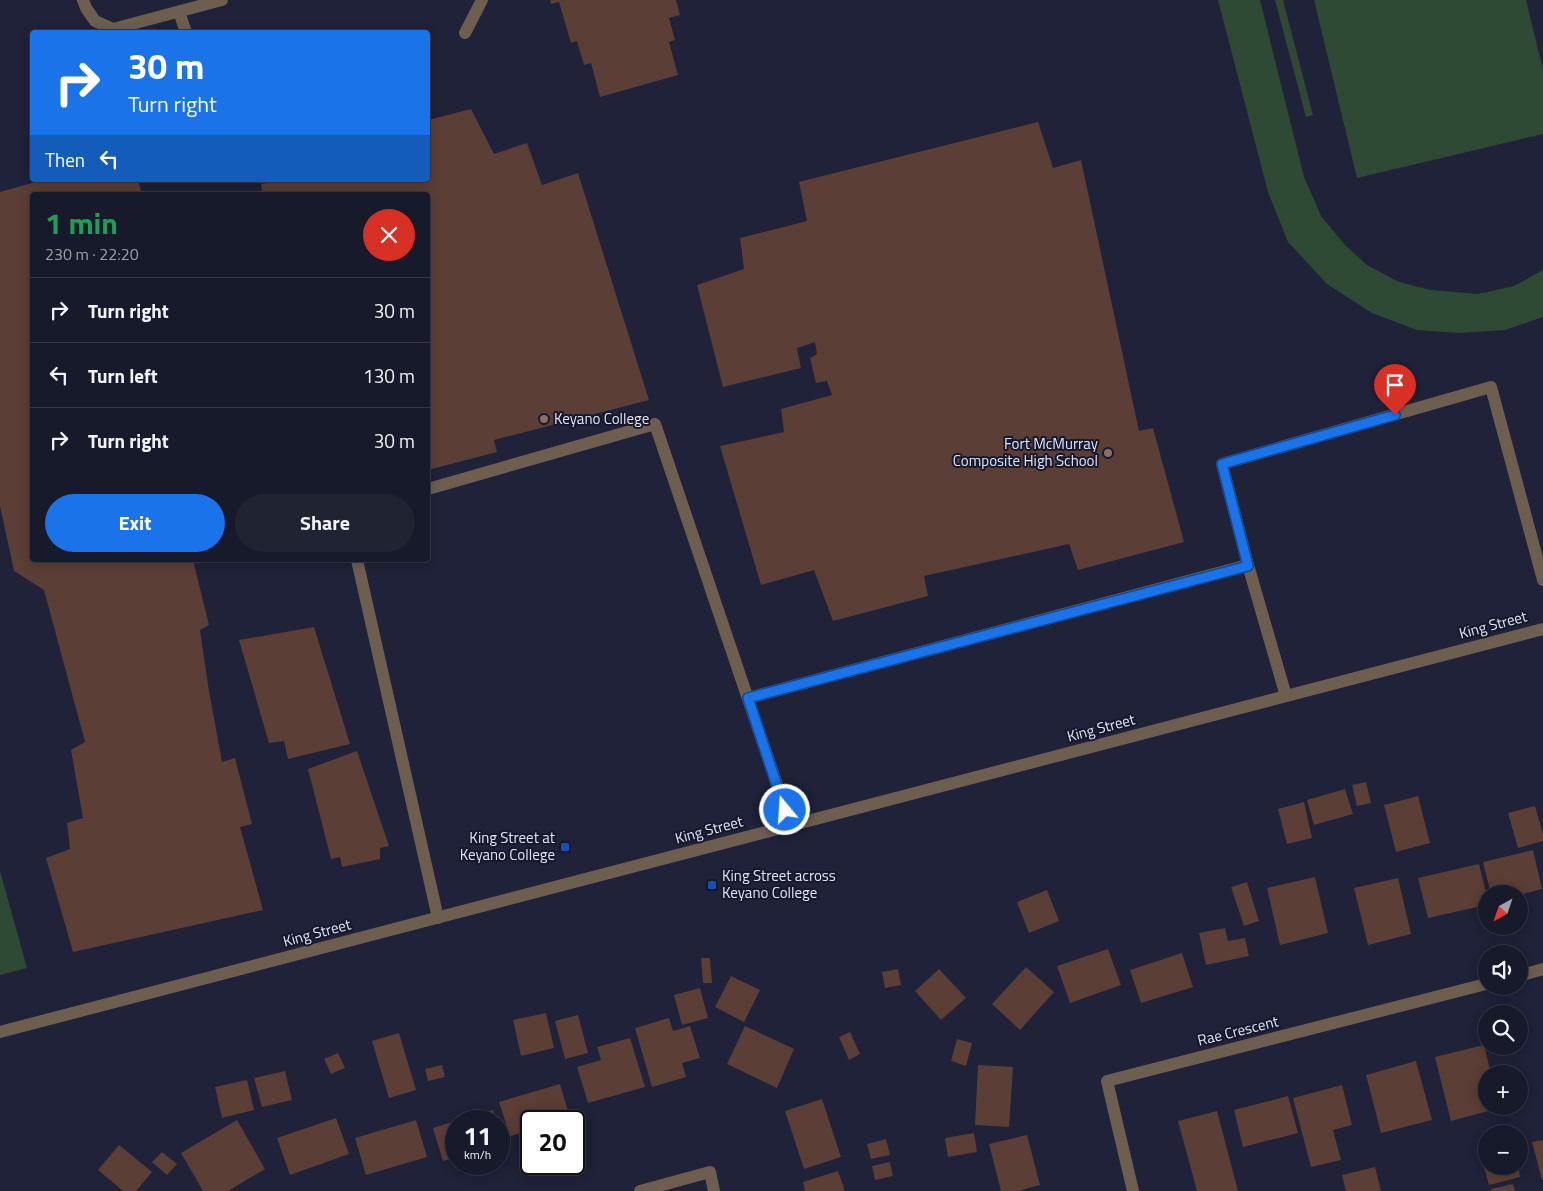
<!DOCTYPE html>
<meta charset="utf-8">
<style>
body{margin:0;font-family:"Titillium Web",sans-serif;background:#202332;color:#f1f3f6;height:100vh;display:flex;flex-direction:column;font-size:19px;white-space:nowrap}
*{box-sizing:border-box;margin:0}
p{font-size:16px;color:#9ea1a8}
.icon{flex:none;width:28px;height:28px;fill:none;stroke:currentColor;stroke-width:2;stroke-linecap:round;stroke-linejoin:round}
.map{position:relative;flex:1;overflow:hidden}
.details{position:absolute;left:30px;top:192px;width:400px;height:370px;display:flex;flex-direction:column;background:#171a2a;border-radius:5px;box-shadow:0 2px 12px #0003,0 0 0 1px #363847}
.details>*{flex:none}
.top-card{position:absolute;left:30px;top:30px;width:400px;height:152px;border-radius:5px;box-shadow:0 2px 12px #0003,0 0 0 1px #363847;background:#1a73e8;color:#fff;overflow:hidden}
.needle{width:32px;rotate:220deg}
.fabs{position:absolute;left:1478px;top:885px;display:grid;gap:10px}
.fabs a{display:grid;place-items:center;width:50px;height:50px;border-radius:50%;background:#171a2a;box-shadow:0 2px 12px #0003,0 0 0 1px #363847;font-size:25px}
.speed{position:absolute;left:445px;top:1110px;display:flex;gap:10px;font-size:25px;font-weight:700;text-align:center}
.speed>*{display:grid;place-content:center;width:65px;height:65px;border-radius:50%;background:#171a2a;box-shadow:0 2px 12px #0003,0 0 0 1px #363847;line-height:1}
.speed small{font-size:12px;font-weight:400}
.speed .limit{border:2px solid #111;border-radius:8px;background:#fff;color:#111}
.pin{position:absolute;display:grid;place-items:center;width:42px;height:42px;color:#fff;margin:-51px -21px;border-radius:50% 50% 50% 0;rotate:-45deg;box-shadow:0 0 5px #0007}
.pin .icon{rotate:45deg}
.me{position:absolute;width:55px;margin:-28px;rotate:342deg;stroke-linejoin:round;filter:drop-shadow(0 0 4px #0008)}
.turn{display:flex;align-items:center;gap:18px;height:105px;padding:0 15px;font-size:22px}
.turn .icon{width:65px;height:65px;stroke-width:2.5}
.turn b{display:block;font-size:35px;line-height:42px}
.then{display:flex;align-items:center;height:48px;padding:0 15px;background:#0003;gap:10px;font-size:19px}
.round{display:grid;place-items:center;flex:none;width:52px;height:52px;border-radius:26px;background:#202332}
.overview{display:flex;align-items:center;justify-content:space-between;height:85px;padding:0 15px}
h1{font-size:30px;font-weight:700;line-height:38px;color:#1e9e55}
.button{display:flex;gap:10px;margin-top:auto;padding:10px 15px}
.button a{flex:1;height:58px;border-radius:30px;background:#1a73e8;color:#fff;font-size:20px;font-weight:700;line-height:58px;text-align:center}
.button a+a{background:#202332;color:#f1f3f6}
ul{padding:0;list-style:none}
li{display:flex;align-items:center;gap:15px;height:65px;padding:0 15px;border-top:1px solid #363847}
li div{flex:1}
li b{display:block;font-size:19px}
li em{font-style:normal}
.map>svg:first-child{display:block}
.green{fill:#2e4a34}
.building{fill:#5b3e35}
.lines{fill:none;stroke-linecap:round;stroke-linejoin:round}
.minor{stroke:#6d5e50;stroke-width:12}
.route-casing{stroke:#114b97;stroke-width:12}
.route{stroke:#1a73e8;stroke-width:9}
.education-dot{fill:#8d6e63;stroke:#16182e;stroke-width:2}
.transit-dot{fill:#1a4fb4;stroke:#16182e;stroke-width:2}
.labels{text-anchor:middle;stroke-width:4;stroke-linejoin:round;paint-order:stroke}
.poi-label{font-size:15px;fill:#e2e4f4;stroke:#16182e;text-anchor:start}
.street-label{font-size:15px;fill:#e2e4f4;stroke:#16182e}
</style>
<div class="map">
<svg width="1543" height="1191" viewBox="0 0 1543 1191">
<rect width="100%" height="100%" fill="#1f2238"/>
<g class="green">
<polygon points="1218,0 1260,0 1304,177 1321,216 1345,245 1367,265 1399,282 1431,290 1478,294 1514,286 1543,270 1543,317 1505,330 1459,333 1417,330 1372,313 1327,284 1288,242 1268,192"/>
<polygon points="1275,0 1283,0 1313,115 1306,117"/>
<polygon points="1314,0 1526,0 1543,70 1543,134 1357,178"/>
<polygon points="0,871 27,968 0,975"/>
</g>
<g class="building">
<polygon points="550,0 676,0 680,15 669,18 675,40 669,42 678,75 600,97 591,63 584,65 577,41 571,43 559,2 551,4"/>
<polygon points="471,109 494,154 527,143 542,185 578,173 649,400 494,440 497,452 428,470 428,195 263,195 261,184 288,180 428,180 428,120"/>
<polygon points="1038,122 1053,168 1081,160 1139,431 1153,428 1184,542 1078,570 1069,544 924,576 928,596 833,621 814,570 761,585 720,446 784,432 781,409 832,395 827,381 816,383 810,358 817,354 815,342 797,348 801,368 723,387 697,285 744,269 740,238 807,221 799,182"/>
<polygon points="43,180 138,180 142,195 32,195 32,560 193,560 209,625 200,630 208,685 222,762 235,758 252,824 240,827 263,910 73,952 46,858 70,849 67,823 83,818 71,750 85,742 44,590 14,571 0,506 0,192"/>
<polygon points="314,627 350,744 288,759 284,741 269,743 239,640"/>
<polygon points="357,751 389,846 380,848 380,859 342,867 340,857 331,859 308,769"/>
<polygon points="1366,782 1371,803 1357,806 1352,785"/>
<polygon points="1345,789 1353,814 1314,825 1307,800"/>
<polygon points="1418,796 1430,843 1396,852 1384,805"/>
<polygon points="1304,802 1312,838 1287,844 1278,809"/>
<polygon points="1535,806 1543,834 1543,841 1518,848 1508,813"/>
<polygon points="1533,850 1542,889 1519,895 1491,894 1483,862"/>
<polygon points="1479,864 1486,893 1486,905 1428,918 1418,878"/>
<polygon points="1315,877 1328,933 1280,945 1267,888"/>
<polygon points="1398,878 1411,934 1368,945 1354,888"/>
<polygon points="1247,882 1259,921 1244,926 1231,887"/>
<polygon points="1047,890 1059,921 1029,933 1017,902"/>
<polygon points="1225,928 1228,941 1245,938 1249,956 1206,965 1199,933"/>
<polygon points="1108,949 1121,985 1070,1003 1057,966"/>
<polygon points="1182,953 1193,987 1141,1003 1130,970"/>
<polygon points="701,958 710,958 712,983 703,983"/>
<polygon points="1026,967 1054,992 1020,1030 992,1004"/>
<polygon points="898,969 901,985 885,988 882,972"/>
<polygon points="939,969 966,998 941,1020 915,991"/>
<polygon points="731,976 760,990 744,1022 715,1007"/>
<polygon points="700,988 708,1018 682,1025 674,995"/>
<polygon points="546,1013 554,1048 521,1056 513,1020"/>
<polygon points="578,1015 588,1053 565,1059 555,1021"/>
<polygon points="669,1018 673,1031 690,1026 700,1058 682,1063 686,1077 652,1087 635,1028"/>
<polygon points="745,1026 794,1049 777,1088 727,1064"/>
<polygon points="850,1032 860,1054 849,1060 839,1037"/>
<polygon points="399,1033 416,1090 389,1098 372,1041"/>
<polygon points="630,1038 645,1087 588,1103 577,1067 601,1060 597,1047"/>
<polygon points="957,1039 972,1043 966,1066 951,1061"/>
<polygon points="1484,1045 1491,1074 1486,1074 1486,1106 1500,1106 1500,1108 1451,1121 1435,1057"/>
<polygon points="338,1053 345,1068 331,1074 324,1059"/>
<polygon points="1416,1061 1432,1120 1381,1133 1366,1075"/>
<polygon points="442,1065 445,1077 428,1081 425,1069"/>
<polygon points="978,1065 1013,1067 1009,1127 975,1125"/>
<polygon points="285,1071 292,1100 262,1107 254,1078"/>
<polygon points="247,1080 254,1110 222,1118 215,1087"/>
<polygon points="560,1084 570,1118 561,1121 531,1121 531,1130 510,1136 499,1102"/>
<polygon points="1342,1085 1352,1125 1333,1130 1341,1160 1311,1167 1293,1098"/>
<polygon points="1288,1096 1298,1133 1243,1147 1234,1110"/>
<polygon points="822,1099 841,1157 804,1169 785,1111"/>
<polygon points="493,1110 496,1121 457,1121"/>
<polygon points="1217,1111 1238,1191 1197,1191 1178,1121"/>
<polygon points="336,1118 349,1154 290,1175 277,1138"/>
<polygon points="237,1120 265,1169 228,1191 203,1191 181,1153"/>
<polygon points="416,1120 427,1157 366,1175 355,1138"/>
<polygon points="456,1121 456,1157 443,1161 433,1128"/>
<polygon points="974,1133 977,1152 948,1157 945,1138"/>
<polygon points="1027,1135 1040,1185 1018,1191 1001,1191 989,1144"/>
<polygon points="886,1139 890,1155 871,1159 867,1144"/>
<polygon points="1543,1140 1543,1180 1542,1180 1532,1142"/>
<polygon points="1486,1144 1486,1166 1518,1166 1520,1177 1489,1185 1478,1146"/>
<polygon points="119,1145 152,1172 136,1191 123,1191 98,1170"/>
<polygon points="162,1152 177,1164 167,1175 152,1162"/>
<polygon points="890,1162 893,1176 875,1180 872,1166"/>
<polygon points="1375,1167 1381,1191 1346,1191 1342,1175"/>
<polygon points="838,1171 845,1191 805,1191 803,1182"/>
<polygon points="1513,1184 1515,1191 1491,1191 1491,1189"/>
</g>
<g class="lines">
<g class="minor">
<polyline points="83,0 86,8 95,21 113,29 222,0"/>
<polyline points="179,12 186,32"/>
<polyline points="465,33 482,0"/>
<polyline points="428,489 655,424 791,826"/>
<polyline points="357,560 438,918"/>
<polyline points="1248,565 1222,464 1491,387 1543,580"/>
<polyline points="748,698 1248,565 1286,696"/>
<polyline points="1519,976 1543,969"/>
<polyline points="0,1032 1543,629"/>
<polyline points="640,1191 710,1172 714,1191"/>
<polyline points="1133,1191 1107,1081 1486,984"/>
</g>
</g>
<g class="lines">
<defs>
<polyline id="route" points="785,810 748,698 1248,566 1222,464 1395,415"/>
</defs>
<use href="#route" class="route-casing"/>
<use href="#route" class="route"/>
</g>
<g class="education-dot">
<circle cx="544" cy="419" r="5"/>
<circle cx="1108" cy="453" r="5"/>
</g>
<g class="transit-dot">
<rect x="560" y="842" width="10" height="10" rx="2.5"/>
<rect x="707" y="880" width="10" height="10" rx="2.5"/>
</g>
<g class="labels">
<g class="poi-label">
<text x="554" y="424">Keyano College</text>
<text x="1098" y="449" text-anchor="end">Fort McMurray<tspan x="1098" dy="17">Composite High School</tspan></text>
<text x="555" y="843" text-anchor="end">King Street at<tspan x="555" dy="17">Keyano College</tspan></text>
<text x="722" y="881">King Street across<tspan x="722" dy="17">Keyano College</tspan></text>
</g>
<g class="street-label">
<text transform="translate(1493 625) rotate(-15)" y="5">King Street</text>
<text transform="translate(1101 728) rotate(-15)" y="5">King Street</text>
<text transform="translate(709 830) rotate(-15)" y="5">King Street</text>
<text transform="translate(317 933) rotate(-15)" y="5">King Street</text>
<text transform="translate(1238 1031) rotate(-14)" y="5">Rae Crescent</text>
</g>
</g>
</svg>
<div class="fabs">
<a><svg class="needle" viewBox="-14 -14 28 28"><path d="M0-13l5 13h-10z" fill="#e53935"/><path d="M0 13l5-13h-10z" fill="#9ea1a8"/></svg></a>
<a><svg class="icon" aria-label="sound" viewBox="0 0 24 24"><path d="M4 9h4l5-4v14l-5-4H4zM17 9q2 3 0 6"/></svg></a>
<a><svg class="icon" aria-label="search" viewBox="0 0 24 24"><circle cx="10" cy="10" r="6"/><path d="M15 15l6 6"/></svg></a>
<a>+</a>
<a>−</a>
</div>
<div class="speed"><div>11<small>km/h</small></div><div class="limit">20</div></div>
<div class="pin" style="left:1395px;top:415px;background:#d93025"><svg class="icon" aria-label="arrive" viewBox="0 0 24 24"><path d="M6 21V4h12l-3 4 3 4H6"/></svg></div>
<svg class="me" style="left:785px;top:810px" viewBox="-20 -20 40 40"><circle r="17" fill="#1a73e8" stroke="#fff" stroke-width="3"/><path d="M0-11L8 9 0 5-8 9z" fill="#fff"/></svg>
<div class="top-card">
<div class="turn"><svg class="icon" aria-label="right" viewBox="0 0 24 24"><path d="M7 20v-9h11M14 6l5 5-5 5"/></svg><div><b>30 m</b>Turn right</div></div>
<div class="then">Then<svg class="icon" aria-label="left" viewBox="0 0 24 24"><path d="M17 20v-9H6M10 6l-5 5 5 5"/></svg></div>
</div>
<section class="details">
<div class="overview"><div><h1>1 min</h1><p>230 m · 22:20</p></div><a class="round" style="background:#d93025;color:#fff"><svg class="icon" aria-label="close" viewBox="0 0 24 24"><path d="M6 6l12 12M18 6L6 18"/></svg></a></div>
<ul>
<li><svg class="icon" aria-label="right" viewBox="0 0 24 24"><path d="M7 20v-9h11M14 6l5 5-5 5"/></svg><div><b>Turn right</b></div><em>30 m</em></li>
<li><svg class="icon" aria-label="left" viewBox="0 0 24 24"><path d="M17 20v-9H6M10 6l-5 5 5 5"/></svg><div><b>Turn left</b></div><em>130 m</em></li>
<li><svg class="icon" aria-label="right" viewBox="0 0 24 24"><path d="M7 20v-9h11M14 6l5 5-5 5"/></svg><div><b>Turn right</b></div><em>30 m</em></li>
</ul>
<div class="button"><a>Exit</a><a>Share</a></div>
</section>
</div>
